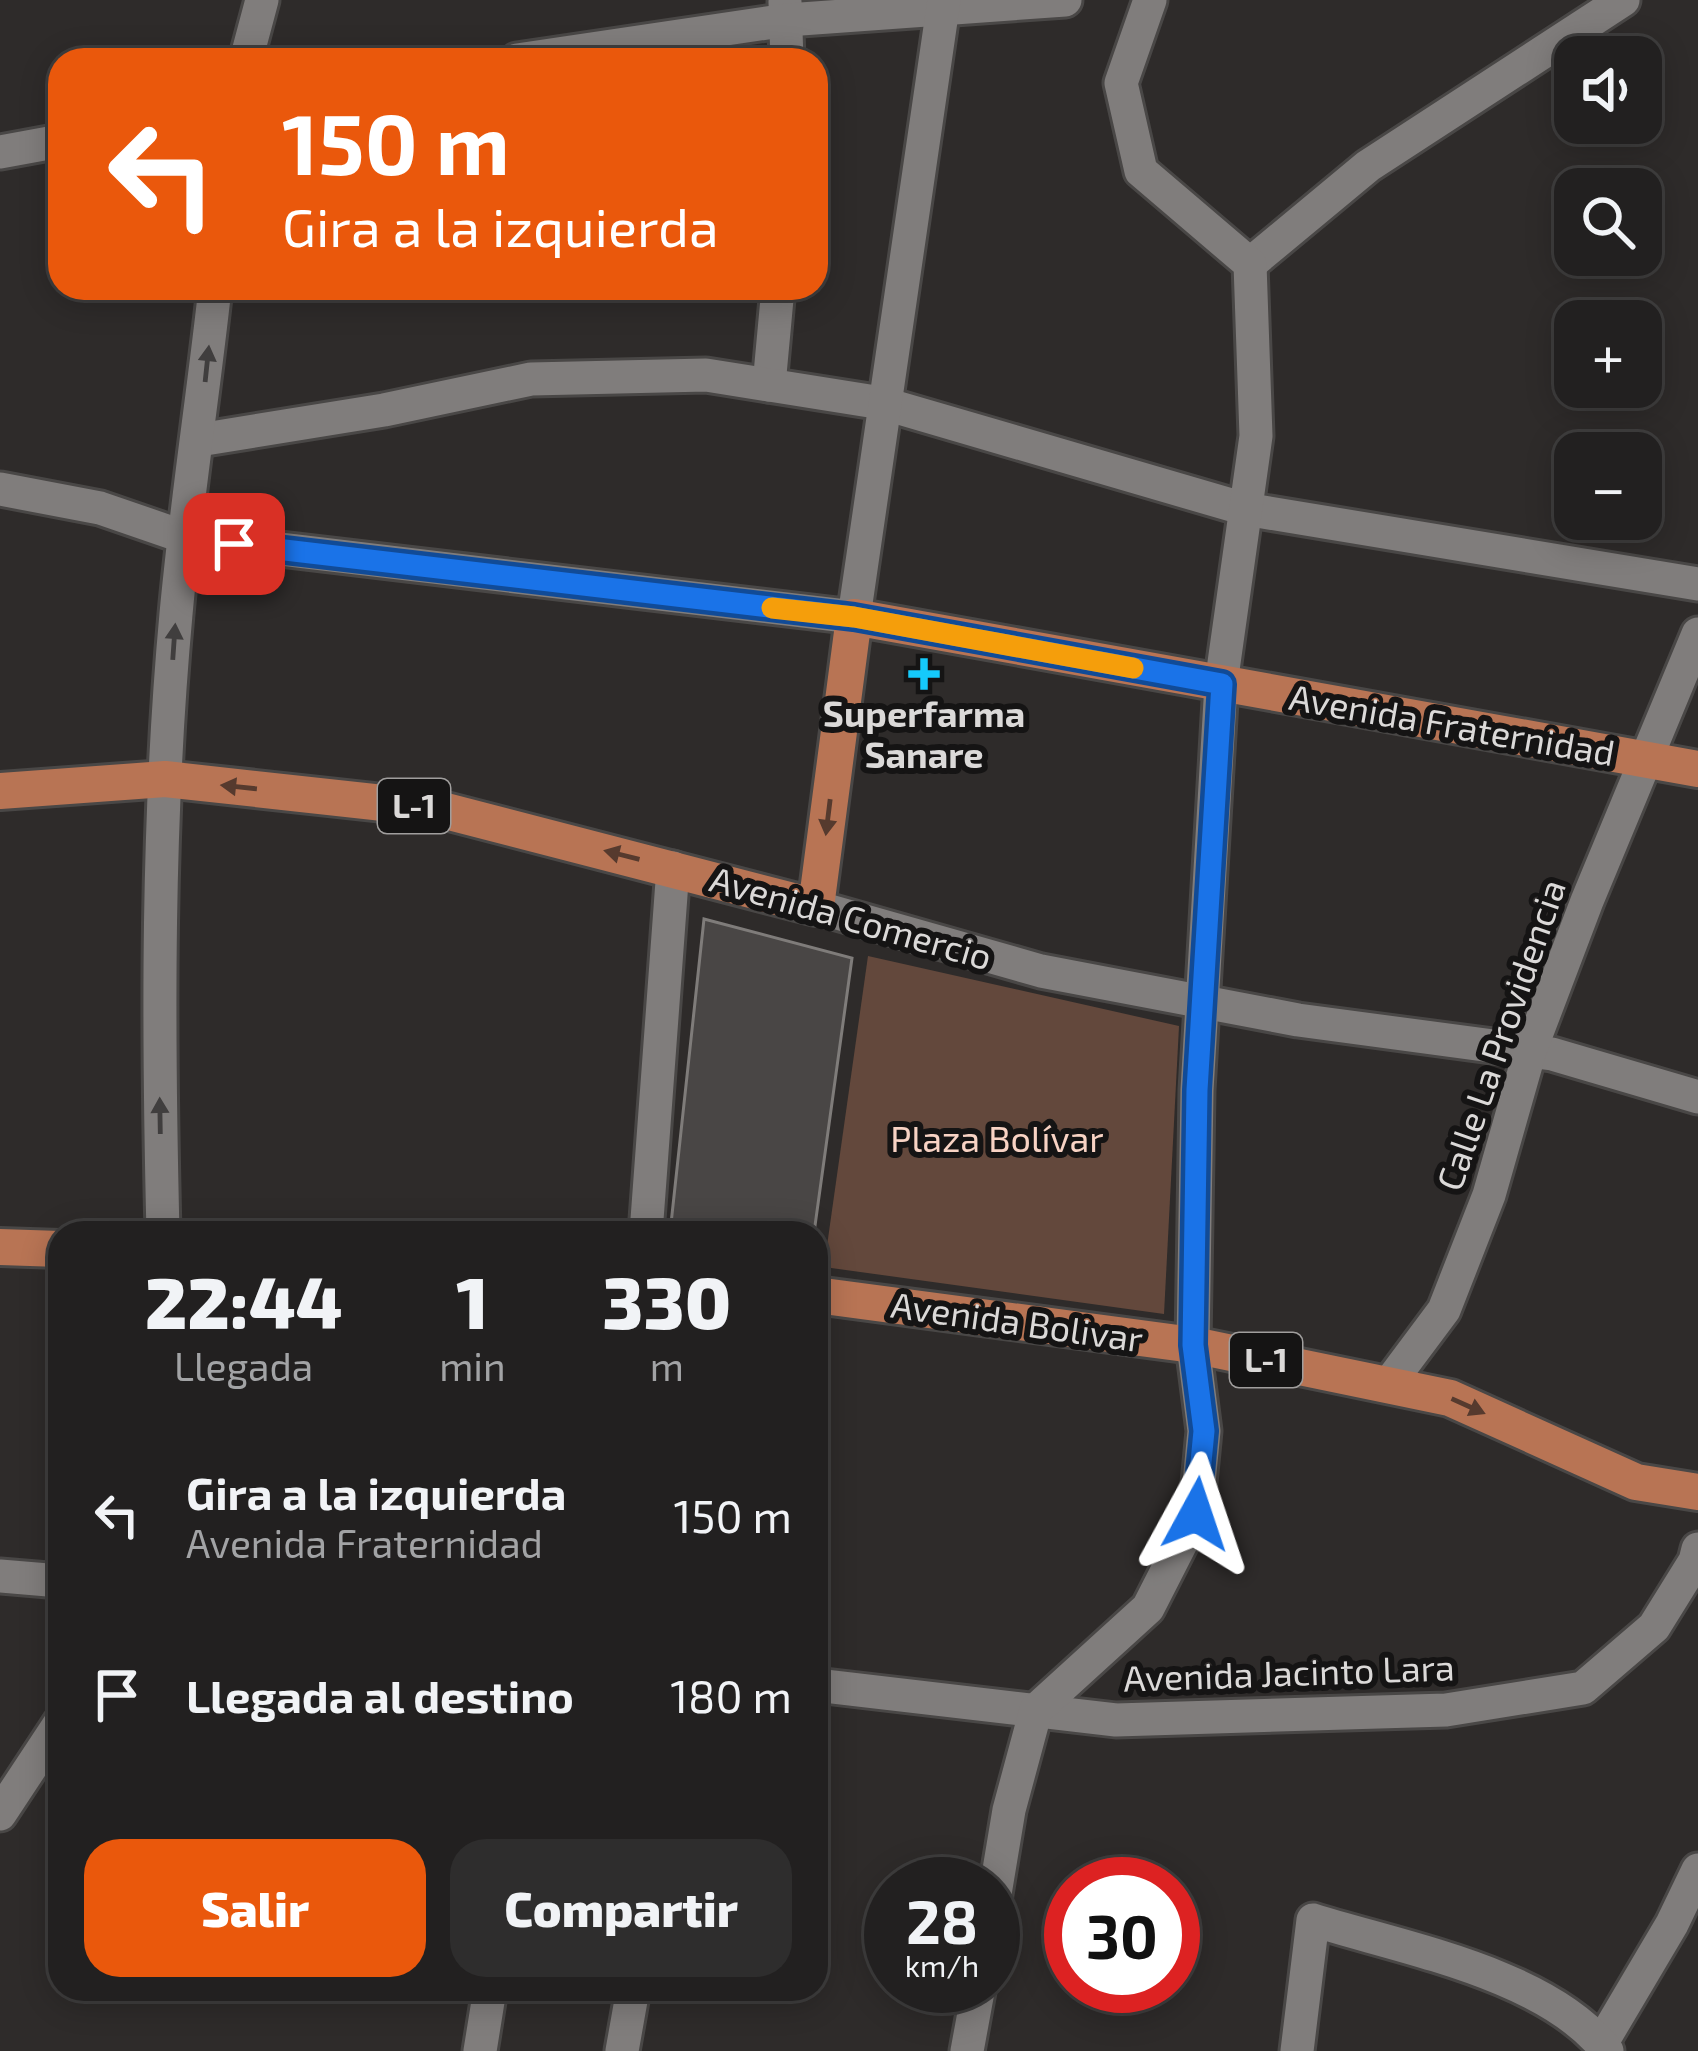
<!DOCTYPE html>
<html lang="es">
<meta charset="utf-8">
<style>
body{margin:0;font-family:"Exo 2",sans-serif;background:#2e2d2d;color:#f1f3f6;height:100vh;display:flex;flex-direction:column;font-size:45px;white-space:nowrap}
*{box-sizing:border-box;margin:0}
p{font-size:39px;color:#a2a3a5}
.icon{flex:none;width:66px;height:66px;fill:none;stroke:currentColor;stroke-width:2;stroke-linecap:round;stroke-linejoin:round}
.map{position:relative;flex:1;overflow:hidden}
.side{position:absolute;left:48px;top:1221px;width:780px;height:780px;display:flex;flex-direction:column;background:#222020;border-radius:36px;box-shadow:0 6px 30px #0003,0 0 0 3px #3f3e3e}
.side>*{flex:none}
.banner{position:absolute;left:48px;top:48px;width:780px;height:252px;border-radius:36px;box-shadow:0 6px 30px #0003,0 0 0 3px #3f3e3e;background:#ea580c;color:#fff;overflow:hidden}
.buttons{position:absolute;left:1554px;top:36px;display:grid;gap:24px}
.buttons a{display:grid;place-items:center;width:108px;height:108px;border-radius:24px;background:#222020;box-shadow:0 6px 30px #0003,0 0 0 3px #3f3e3e;font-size:60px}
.speed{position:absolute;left:864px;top:1857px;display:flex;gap:24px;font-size:60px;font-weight:700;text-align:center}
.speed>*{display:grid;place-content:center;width:156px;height:156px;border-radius:50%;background:#222020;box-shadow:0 6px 30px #0003,0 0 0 3px #3f3e3e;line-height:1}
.speed small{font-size:30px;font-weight:400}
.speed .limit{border:18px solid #d22;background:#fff;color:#111}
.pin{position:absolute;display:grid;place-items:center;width:102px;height:102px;color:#fff;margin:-51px;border-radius:24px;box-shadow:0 6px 18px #0006}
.me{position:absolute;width:132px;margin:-66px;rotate:5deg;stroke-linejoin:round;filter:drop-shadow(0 0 9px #0008)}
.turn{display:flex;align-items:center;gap:42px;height:252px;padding:0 36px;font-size:54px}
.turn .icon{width:156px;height:156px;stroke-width:2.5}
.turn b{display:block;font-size:84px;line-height:102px}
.eta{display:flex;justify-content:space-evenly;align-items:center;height:204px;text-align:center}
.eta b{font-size:72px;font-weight:800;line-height:84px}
.primary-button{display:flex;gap:24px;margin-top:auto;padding:24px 36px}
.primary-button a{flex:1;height:138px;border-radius:36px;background:#ea580c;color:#fff;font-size:48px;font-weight:800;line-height:138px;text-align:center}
.primary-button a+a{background:#2e2d2d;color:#f1f3f6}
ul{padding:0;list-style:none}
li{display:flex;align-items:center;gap:36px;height:180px;padding:0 36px}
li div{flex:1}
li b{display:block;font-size:45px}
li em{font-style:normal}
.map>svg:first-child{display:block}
.green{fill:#63483c}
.building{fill:#494645;stroke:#7f7c7a;stroke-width:3}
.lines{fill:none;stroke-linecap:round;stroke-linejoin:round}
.street-casing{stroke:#494746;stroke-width:39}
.primary-casing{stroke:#494746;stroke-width:42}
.street{stroke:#807d7c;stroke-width:33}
.primary{stroke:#b87454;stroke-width:36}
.oneway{fill:#403e3e}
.oneway2{fill:#563a2e}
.route-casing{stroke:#114b97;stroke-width:30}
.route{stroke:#1a73e8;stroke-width:21}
.slow{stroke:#f59e0b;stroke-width:21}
.poi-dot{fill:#15cafb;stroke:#151414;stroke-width:4.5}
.labels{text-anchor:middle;stroke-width:12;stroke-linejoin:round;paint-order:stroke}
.shield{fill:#151414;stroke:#a09e9d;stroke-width:3}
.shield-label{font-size:33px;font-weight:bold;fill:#dbd9d8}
.poi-label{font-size:36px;font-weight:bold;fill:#dbd9d8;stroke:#151414}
.street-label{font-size:36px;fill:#dbd9d8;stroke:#151414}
.park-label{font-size:36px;fill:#f8d3c4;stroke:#151414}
</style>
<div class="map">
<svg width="1698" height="2051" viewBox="0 0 1698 2051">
<rect width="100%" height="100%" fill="#2e2b2a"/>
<polygon class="green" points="868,956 1179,1026 1164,1314 824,1267"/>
<polygon class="building" points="704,919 852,958 814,1233 670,1233"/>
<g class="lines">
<defs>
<g id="street">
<polyline points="785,2 787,60"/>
<polyline points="246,60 262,0"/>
<polyline points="517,60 787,20 1065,0"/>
<polyline points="0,152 60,141"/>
<polyline points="1250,264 1368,166 1623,0"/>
<polyline points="769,385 778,288"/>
<polyline points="199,440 384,410 531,379 706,375 882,403 1245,509 1698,584"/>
<polyline points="0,489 100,508 187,538 854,617 944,0"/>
<polyline points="816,907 1041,971 1298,1020 1552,1054 1698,1097"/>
<path d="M 163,1233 C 158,1027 157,820 176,614 C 186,505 203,397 215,288"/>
<polyline points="646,1233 673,868"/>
<polyline points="1388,1385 1444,1310 1489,1195 1530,1051 1587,901 1698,634"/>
<polyline points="0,1576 60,1581"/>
<polyline points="816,1685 1116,1720 1446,1710 1583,1688 1654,1627 1695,1561 1698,1549"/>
<polyline points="0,1814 60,1723"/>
<polyline points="993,1906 1009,1810 1036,1710 1148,1608 1196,1514 1204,1431 1193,1345 1197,1090 1221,684 1256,436 1250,264 1141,171 1121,83 1150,0"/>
<polyline points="1601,2044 1672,1924 1698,1870"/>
<polyline points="480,2051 490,1989"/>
<polyline points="622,2051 633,1989"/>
<polyline points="967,2051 979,1986"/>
<path d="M 1297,2051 L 1313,1920 C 1402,1948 1548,1974 1607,2051"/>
</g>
<g id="primary">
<polyline points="0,791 165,779 438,809 816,907 854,617 1698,769"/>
<polyline points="0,1247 60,1249"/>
<polyline points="816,1295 1193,1345 1450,1398 1636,1482 1698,1492"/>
</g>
</defs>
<use href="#street" class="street-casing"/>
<use href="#primary" class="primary-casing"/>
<use href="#street" class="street"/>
<use href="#primary" class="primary"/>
</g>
<defs><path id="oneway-solid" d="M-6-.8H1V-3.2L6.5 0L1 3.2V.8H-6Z" transform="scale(3)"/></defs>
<g class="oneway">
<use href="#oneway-solid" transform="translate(207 364) rotate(-84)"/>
<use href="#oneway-solid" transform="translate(174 642) rotate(-86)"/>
<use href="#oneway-solid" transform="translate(160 1116) rotate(-91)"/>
</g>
<g class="oneway2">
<use href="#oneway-solid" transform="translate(239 787) rotate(-174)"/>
<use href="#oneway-solid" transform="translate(828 817) rotate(97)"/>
<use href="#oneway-solid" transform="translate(622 855) rotate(-166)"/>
<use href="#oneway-solid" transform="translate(1468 1406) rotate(24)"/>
</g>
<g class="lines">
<defs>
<polyline id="route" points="234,544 854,617 1222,684 1197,1090 1193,1345 1204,1431 1196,1514"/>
</defs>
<use href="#route" class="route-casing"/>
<use href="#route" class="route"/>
<polyline class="slow" points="772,608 854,617 1133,668"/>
</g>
<path class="poi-dot" d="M918 656h12v12h12v12h-12v12h-12v-12h-12v-12h12z"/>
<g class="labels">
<g class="shield">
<rect x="378" y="779" width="72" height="54" rx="9"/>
<rect x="1230" y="1333" width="72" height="54" rx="9"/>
</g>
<g class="shield-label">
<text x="414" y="818">L-1</text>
<text x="1266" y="1372">L-1</text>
</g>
<g class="poi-label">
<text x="924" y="727">Superfarma<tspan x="924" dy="41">Sanare</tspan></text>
</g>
<g class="street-label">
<text transform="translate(1452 725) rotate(10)" y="13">Avenida Fraternidad</text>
<text transform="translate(851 918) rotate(16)" y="13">Avenida Comercio</text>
<text transform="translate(1501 1035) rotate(-71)" y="13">Calle La Providencia</text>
<text transform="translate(1017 1322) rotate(8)" y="13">Avenida Bolivar</text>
<text transform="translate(1289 1673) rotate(-2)" y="13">Avenida Jacinto Lara</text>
</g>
<g class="park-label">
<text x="997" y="1152">Plaza Bolívar</text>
</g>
</g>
</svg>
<div class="buttons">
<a><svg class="icon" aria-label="sound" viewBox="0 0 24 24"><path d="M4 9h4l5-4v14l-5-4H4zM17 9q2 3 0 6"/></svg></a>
<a><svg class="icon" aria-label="search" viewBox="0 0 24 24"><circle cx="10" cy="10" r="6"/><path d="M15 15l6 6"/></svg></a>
<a>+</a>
<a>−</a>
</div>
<div class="speed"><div>28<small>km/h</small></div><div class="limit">30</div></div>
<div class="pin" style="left:234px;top:544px;background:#d93025"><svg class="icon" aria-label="arrive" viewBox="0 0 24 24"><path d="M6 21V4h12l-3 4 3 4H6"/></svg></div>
<svg class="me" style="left:1196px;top:1514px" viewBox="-20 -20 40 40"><path d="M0-17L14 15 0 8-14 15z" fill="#1a73e8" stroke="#fff" stroke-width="4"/></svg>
<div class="banner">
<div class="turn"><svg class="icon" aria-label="left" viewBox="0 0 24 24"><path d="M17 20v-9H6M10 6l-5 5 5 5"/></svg><div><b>150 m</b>Gira a la izquierda</div></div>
</div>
<section class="side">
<div class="eta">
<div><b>22:44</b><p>Llegada</p></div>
<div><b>1</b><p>min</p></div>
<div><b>330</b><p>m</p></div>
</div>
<ul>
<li><svg class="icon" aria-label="left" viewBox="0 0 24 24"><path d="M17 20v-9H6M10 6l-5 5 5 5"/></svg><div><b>Gira a la izquierda</b><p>Avenida Fraternidad</p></div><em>150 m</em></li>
<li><svg class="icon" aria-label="arrive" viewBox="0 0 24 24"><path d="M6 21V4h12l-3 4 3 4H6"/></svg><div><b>Llegada al destino</b></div><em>180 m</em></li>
</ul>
<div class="primary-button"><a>Salir</a><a>Compartir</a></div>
</section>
</div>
